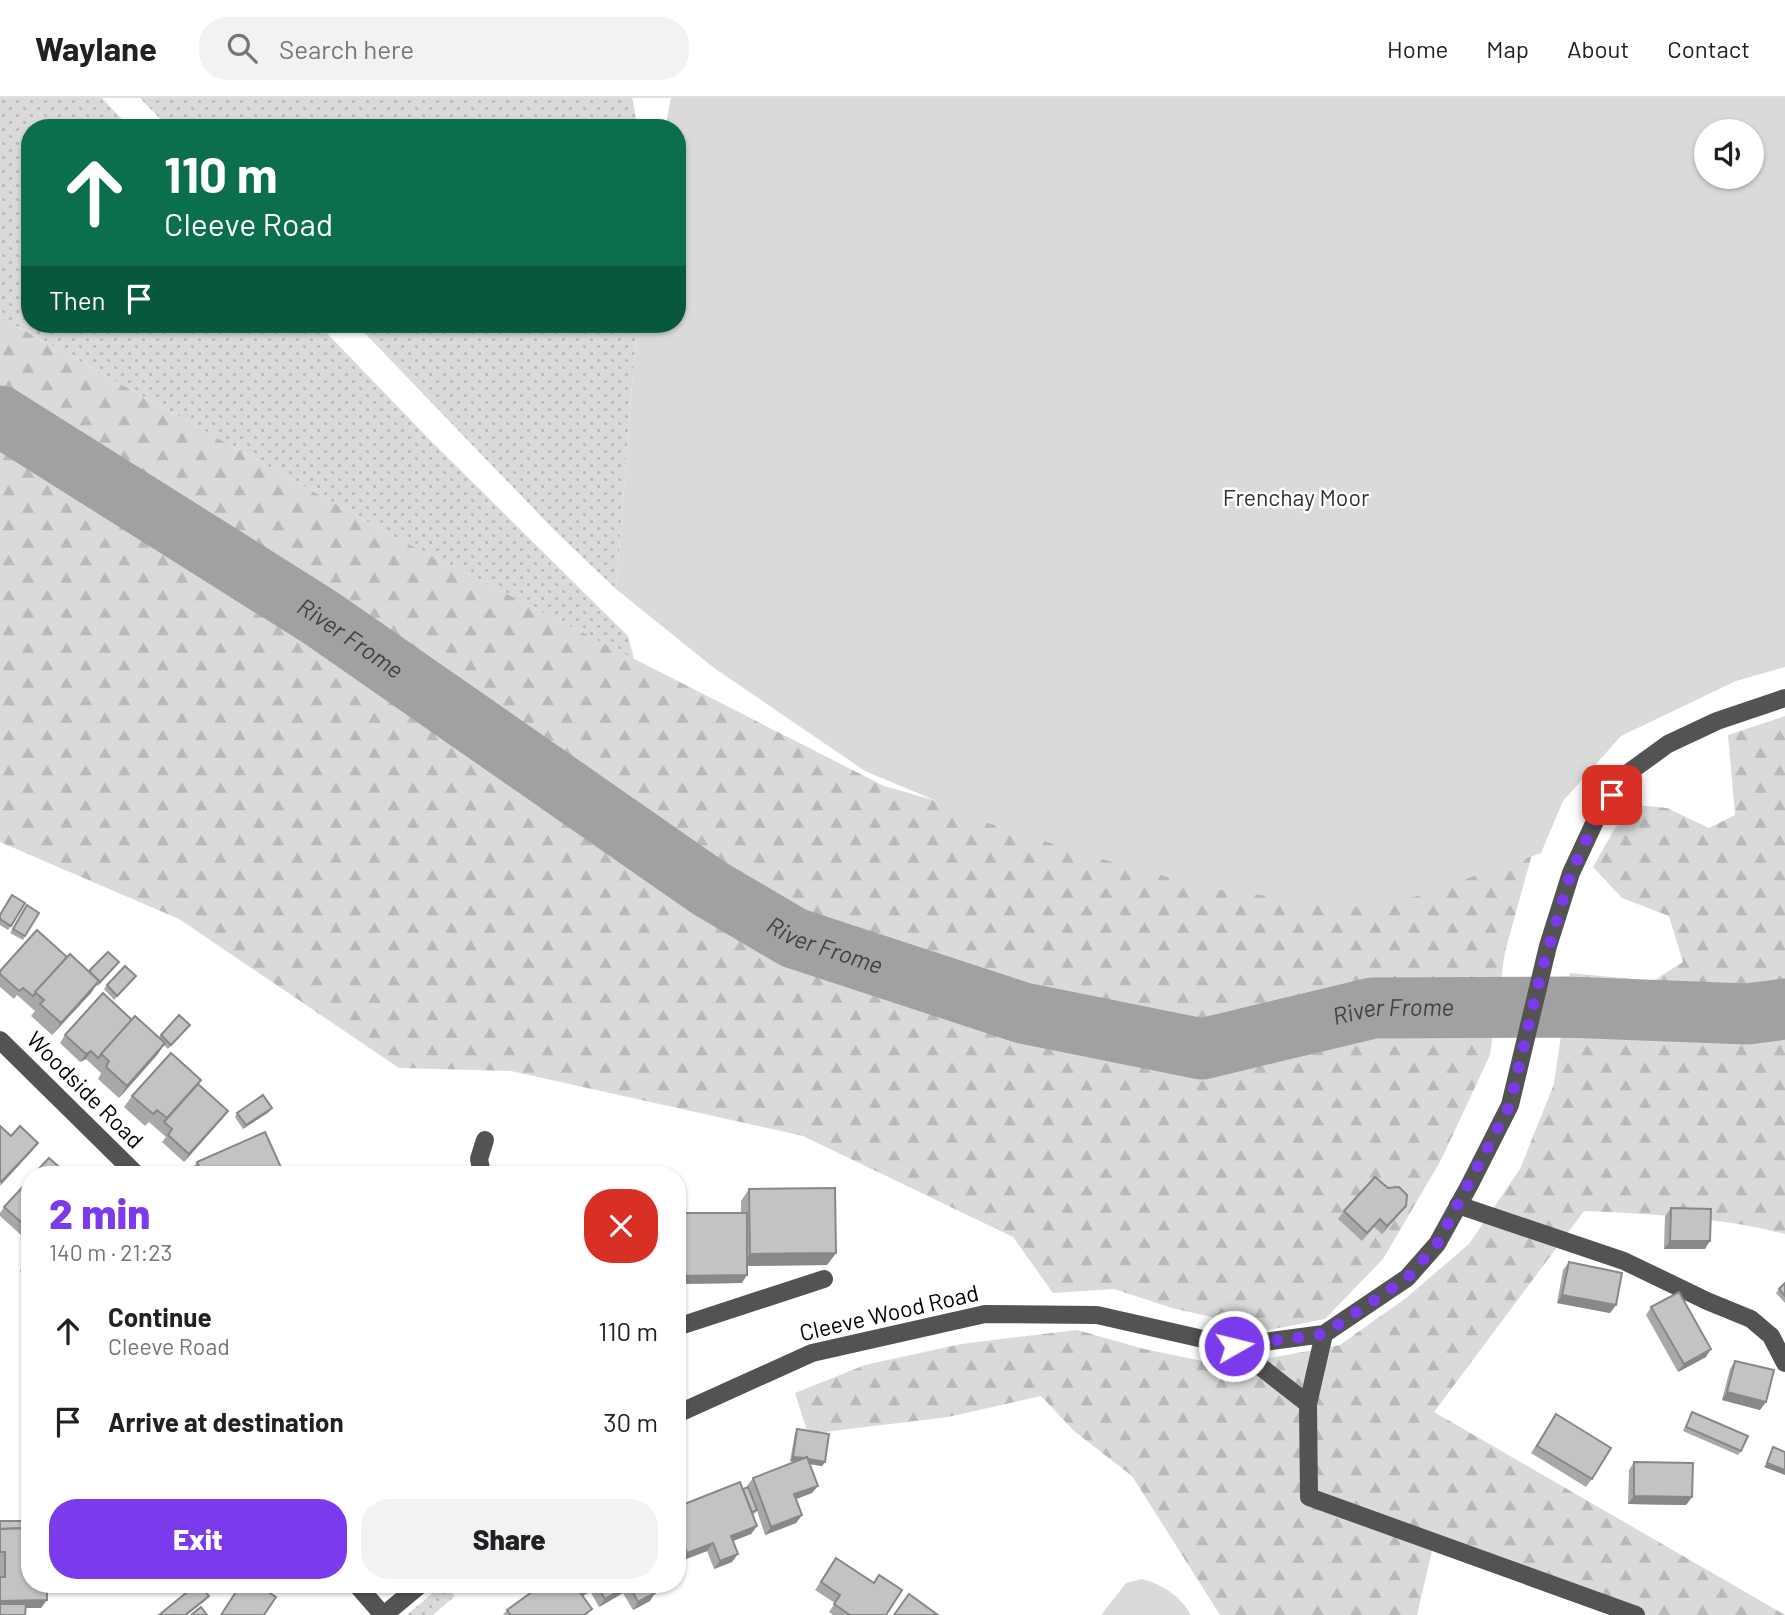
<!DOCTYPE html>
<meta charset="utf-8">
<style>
body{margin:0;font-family:Barlow,sans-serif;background:#f2f2f2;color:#202124;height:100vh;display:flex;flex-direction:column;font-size:26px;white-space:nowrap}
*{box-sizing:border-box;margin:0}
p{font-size:23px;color:#757577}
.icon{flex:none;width:38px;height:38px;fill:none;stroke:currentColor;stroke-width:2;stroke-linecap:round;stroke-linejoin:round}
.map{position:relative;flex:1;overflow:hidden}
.drawer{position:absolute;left:21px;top:1068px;width:665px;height:427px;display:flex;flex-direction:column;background:#fff;border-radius:28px;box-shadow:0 2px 5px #0004}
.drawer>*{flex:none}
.top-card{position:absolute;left:21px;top:21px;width:665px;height:214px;border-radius:28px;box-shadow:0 2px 5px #0004;background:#0b6e4f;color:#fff;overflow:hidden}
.buttons{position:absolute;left:1694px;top:21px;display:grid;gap:14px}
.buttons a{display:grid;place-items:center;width:70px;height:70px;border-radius:50%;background:#fff;box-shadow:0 2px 5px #0004;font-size:35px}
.pin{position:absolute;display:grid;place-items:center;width:60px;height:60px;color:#fff;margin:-30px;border-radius:14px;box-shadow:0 4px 10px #0006}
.me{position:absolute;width:77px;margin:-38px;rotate:82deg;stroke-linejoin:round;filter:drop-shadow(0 0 5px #0008)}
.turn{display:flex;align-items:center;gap:24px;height:147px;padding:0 28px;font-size:32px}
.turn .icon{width:91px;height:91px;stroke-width:2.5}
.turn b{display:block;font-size:49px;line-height:60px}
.then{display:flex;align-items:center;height:66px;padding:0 28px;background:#0003;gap:14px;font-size:26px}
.round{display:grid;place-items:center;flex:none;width:74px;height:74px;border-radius:28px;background:#f2f2f2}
.head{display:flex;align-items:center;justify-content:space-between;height:119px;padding:0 28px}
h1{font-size:42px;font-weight:800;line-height:52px;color:#7c3aed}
.cta{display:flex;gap:14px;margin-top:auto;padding:14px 28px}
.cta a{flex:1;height:80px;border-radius:28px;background:#7c3aed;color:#fff;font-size:28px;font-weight:800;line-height:80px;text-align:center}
.cta a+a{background:#f2f2f2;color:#202124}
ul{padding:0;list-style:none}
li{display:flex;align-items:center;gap:21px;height:91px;padding:0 28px}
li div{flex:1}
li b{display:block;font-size:26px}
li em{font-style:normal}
header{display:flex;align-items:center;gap:42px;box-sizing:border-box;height:98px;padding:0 35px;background:#fff;border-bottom:2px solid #e0e0e0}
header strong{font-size:33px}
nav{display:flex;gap:38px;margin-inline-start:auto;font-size:24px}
.search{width:490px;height:63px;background:#f2f2f2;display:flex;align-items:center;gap:18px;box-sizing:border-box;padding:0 24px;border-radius:28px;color:#757577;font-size:26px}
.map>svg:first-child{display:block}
.grass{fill:url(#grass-dots)}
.forest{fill:url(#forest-firs)}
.park{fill:#dadada;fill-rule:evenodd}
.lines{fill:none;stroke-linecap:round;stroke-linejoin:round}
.river{stroke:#a1a1a1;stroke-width:61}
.minor{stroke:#535353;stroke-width:18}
.wall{fill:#a8a8a8}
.shaded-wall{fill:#888}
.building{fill:#c3c3c3;stroke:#888;stroke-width:2}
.route{stroke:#7c3aed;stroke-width:12;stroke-dasharray:0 21.6}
.labels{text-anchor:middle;stroke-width:5;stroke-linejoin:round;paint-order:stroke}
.park-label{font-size:23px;fill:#313131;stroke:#fff}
.street-label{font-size:23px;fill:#000;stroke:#fff}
.water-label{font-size:24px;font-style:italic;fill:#424242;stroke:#fff}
</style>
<header>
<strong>Waylane</strong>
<div class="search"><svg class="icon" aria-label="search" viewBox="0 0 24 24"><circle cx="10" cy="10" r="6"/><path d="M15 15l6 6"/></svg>Search here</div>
<nav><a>Home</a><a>Map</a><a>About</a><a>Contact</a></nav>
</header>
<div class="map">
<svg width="1785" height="1517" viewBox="0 0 1785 1517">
<defs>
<pattern id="grass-dots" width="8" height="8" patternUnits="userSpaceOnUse" patternTransform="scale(1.75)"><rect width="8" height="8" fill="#dadada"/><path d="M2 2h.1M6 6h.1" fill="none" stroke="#b9b9b9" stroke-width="1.8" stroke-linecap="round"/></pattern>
<pattern id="forest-firs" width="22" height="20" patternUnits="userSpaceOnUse" patternTransform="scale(1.75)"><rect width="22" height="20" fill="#dadada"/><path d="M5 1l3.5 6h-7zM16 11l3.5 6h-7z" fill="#b9b9b9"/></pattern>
</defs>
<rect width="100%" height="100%" fill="#fff"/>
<g class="grass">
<polygon points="0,0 102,0 130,30 30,30 30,226 318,226 432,344 628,538 634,561 395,439 0,219"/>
<polygon points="140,0 632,0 638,30 169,30"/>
<polygon points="356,226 637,226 616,491 555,433"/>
<polygon points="443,1486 455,1498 433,1517 407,1517"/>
</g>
<g class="forest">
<polygon points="0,219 395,439 884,688 1167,769 1539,731 1505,854 1490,957 1441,1062 1383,1161 1325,1221 1269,1232 1172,1210 1114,1191 1053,1195 1013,1139 803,1038 511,973 399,970 179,821 0,744"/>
<path d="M 1785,618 L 1785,1136 C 1719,1119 1653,1116 1584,1113 L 1434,1314 L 1785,1517 L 1610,1517 L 1434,1444 L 1417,1517 L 1220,1517 L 1132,1378 L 1074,1333 L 1041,1298 L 948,1319 L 808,1336 L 795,1295 L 865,1267 L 961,1246 L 1077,1232 L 1144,1251 L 1227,1268 L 1340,1247 L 1406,1200 L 1469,1146 L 1520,1071 L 1554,986 L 1570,875 L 1653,883 L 1683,864 L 1669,818 L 1622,800 L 1593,769 L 1615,730 L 1637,707 L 1667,710 L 1709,730 L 1735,717 L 1728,637 Z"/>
</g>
<g class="park">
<path d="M 671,0 L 1785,0 L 1785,569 L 1736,583 L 1621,638 L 1563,703 L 1541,755 L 1408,801 L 1354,809 L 1212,791 L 1098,760 L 991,726 L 865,673 L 714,570 L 616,491 L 637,226 L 677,226 L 677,30 L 665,30 ZM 1706,33 L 1752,33 L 1752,79 L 1706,79 Z"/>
<path d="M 1142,1481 C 1164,1487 1180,1498 1191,1517 L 1101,1517 L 1126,1485 Z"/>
</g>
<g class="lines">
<path class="river" id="s1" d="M 0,318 L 321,520 L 709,790 L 794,840 L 1023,915 L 1202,951 L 1373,910 L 1565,909 L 1747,916 L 1785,911"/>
<g class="minor">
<polyline points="0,942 136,1076"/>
<polyline points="482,1076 479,1061 485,1042"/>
<polyline points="1458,1107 1624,1163 1707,1203 1751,1221 1771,1238 1785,1265"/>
<polyline points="677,1229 824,1181"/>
<polyline points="1234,1248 1308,1306 1324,1236"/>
<polyline points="1308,1306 1309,1399 1636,1517"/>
<polyline points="677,1316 812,1255 985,1216 1097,1217 1234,1248 1324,1236 1407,1180 1437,1146 1469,1088 1510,1007 1548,848 1571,775 1597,719 1628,675 1668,646 1717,623 1785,600"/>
<polyline points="356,1486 383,1517"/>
<polyline points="384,1517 421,1486"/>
</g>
</g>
<g class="wall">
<polygon points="27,807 39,815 23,842 10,835"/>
<polygon points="0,817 11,828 8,832 0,827"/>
<polygon points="67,859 89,874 116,868 98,888 96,887 91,895 52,937 31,918 35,913 17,897 14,901 0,889 0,873"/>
<polygon points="133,882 114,902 104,891 107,887"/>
<polygon points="132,922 159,939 161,937 187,931 168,951 164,947 157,957 119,1000 98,981 101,975 86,961 80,964 60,945 65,937"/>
<polygon points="198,986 222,1021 184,1064 162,1044 166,1039 149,1024 145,1028 124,1009 132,998"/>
<polygon points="269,1014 243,1031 235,1019 237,1015"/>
<polygon points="197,1064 284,1076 193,1076 191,1072"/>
<polygon points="30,1081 30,1145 0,1118 0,1115 4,1109"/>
<polygon points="1388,1090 1406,1108 1382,1136 1374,1129 1362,1143 1338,1121 1344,1113"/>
<polygon points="749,1091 836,1155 827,1167 747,1168 742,1185 677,1186 677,1115 741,1115 741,1103"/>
<polygon points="1671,1110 1705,1151 1664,1151 1665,1118"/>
<polygon points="1569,1164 1616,1207 1610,1215 1557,1205 1563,1172"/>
<polygon points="30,1165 30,1184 28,1185 20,1173 23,1169"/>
<polygon points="1785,1185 1785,1205 1776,1195"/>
<polygon points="1651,1209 1706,1259 1678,1274 1646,1217"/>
<polygon points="1735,1263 1760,1312 1722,1302 1730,1271"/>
<polygon points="1692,1314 1741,1353 1738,1357 1683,1333"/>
<polygon points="1556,1316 1592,1381 1586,1389 1531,1355"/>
<polygon points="797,1331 825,1364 822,1368 809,1366 812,1395 796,1401 802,1417 796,1425 765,1437 757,1413 753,1417 757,1428 751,1436 733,1443 732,1464 714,1471 707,1453 681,1463 677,1453 677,1409 748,1389 747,1388 753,1380 795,1364 790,1363 795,1335"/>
<polygon points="1634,1364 1692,1399 1686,1407 1628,1406 1629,1372"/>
<polygon points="0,1423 24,1430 41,1510 25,1510 0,1517"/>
<polygon points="836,1460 873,1485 886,1517 833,1517 829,1514 835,1505 815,1492"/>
<polygon points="543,1486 650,1486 650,1503 633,1512 623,1495 599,1509 590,1493 583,1498 588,1517 503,1517 507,1512"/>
</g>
<g class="shaded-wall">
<polygon points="99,883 91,895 52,937 61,925"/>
<polygon points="165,945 157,957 119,1000 127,988"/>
<polygon points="91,953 86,961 80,964 86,956"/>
<polygon points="272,1010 269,1014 243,1031 246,1027"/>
<polygon points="228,1013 222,1021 184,1064 189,1056"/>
<polygon points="38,1045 32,1053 0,1088 1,1084"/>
<polygon points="1406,1108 1382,1136 1387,1128"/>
<polygon points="1670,1143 1710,1143 1705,1151 1664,1151"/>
<polygon points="836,1155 827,1167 741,1168 750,1156"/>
<polygon points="747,1177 742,1185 677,1186 677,1178"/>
<polygon points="1562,1197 1616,1207 1610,1215 1557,1205"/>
<polygon points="1711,1251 1706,1259 1678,1274 1684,1266"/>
<polygon points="1727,1294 1766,1304 1760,1312 1722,1302"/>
<polygon points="793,1359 825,1364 822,1368 790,1363"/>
<polygon points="1767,1365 1785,1372 1785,1377 1764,1369"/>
<polygon points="818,1388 812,1395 788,1404 794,1396"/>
<polygon points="1634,1398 1692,1399 1686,1407 1628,1406"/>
<polygon points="802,1417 796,1425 765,1437 771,1429"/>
<polygon points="757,1428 751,1436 725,1446 731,1438"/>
<polygon points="713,1445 707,1453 681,1463 687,1455"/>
<polygon points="738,1456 732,1464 714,1471 720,1463"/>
<polygon points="629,1487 623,1495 599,1509 605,1501"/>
<polygon points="593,1490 590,1494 574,1502 577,1498"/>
<polygon points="655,1495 650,1503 633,1512 638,1504"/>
<polygon points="209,1498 206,1502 187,1517 185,1517"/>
<polygon points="47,1502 41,1510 0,1510 0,1503"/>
</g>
<g class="building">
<polygon points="12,797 25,805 11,828 0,821 0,817"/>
<polygon points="27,807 39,815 25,838 13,831"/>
<polygon points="37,832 67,859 33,898 23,890 19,893 0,876 0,873"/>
<polygon points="108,854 119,864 100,884 89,873"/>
<polygon points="70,856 99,883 61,925 40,906 44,902 35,894"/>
<polygon points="125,868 136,878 117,898 107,887"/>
<polygon points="103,895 132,922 98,960 91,953 86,956 65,937"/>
<polygon points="179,917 190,927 171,947 161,937"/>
<polygon points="135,918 165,945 127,988 106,969 109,963 101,956"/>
<polygon points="171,955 201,982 167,1020 157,1012 153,1016 132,998"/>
<polygon points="198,986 228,1013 189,1056 168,1037 172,1031 164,1024"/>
<polygon points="263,997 272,1010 246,1027 237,1015"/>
<polygon points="0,1028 11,1038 20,1028 38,1045 1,1084 0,1083"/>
<polygon points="265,1034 284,1076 202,1076 197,1064"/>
<polygon points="49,1060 67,1076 34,1076"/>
<polygon points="1375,1079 1388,1090 1399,1089 1407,1097 1406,1108 1387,1128 1380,1121 1367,1135 1344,1113"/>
<polygon points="30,1081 30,1132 4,1109"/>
<polygon points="835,1090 836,1155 750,1156 749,1091"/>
<polygon points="1671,1110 1711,1111 1710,1143 1670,1143"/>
<polygon points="677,1115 747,1115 747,1177 677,1178"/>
<polygon points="1569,1164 1622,1175 1616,1207 1562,1197"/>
<polygon points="30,1165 30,1180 23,1169"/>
<polygon points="1785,1185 1785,1198 1779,1191"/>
<polygon points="1679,1194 1711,1251 1684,1266 1651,1209"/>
<polygon points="1735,1263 1774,1272 1766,1304 1727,1294"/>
<polygon points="1692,1314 1748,1338 1741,1353 1686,1329"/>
<polygon points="1556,1316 1611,1350 1592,1381 1537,1348"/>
<polygon points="797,1331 829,1336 825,1364 808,1361 807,1359 804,1360 793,1359"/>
<polygon points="1773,1349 1785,1354 1785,1372 1767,1365"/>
<polygon points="807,1359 818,1388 794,1396 802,1417 771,1429 753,1380"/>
<polygon points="1634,1364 1693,1365 1692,1399 1634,1398"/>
<polygon points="740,1384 757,1428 731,1438 738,1456 720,1463 713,1445 687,1455 677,1430 677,1409"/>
<polygon points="748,1389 757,1412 752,1414 743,1391"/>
<polygon points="0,1423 24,1423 24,1430 0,1431"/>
<polygon points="30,1430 30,1486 47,1486 47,1502 0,1503 0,1479 5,1479 5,1454 0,1454 0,1431"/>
<polygon points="836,1460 874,1485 879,1477 902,1492 886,1517 850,1517 834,1506 840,1497 821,1484"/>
<polygon points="197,1486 199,1486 209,1498 185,1517 159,1517"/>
<polygon points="241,1486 256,1486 276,1499 264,1517 221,1517"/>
<polygon points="543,1486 574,1486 592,1511 584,1517 511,1517 507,1512"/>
<polygon points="574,1486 591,1486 593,1490 581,1496"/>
<polygon points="596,1486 650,1486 655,1495 638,1504 629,1487 605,1501"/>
<polygon points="909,1496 938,1517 894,1517"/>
<polygon points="0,1506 26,1506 25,1517 0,1517"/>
<polygon points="201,1509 207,1517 191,1517"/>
</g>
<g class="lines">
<polyline class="route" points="1234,1248 1324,1236 1407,1180 1437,1146 1510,1007 1541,875 1571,775 1597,719 1612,697"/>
</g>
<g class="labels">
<g class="park-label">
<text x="1296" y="408">Frenchay Moor</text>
</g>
<g class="street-label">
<text transform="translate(85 992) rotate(45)" y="8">Woodside Road</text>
<text transform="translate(889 1215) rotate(-13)" y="8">Cleeve Wood Road</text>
</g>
<g class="water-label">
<text dy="8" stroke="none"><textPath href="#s1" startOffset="415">River Frome</textPath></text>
<text dy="8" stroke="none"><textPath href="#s1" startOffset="982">River Frome</textPath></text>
<text dy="8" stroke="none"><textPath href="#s1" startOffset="1570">River Frome</textPath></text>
</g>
</g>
</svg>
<div class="buttons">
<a><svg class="icon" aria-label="sound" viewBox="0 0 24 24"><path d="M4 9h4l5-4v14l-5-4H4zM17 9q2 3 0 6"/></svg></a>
</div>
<div class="pin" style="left:1612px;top:697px;background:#d93025"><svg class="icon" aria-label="arrive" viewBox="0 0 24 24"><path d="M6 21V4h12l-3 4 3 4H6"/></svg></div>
<svg class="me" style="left:1234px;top:1248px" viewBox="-20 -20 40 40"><circle r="17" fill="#7c3aed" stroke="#fff" stroke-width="3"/><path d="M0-11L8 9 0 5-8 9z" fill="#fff"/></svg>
<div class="top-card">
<div class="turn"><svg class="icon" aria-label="ahead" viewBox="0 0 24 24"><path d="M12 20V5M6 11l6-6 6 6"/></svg><div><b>110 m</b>Cleeve Road</div></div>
<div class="then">Then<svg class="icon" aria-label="arrive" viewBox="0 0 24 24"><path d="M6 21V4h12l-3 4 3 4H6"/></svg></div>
</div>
<section class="drawer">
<div class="head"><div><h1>2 min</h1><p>140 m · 21:23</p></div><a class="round" style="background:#d93025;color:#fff"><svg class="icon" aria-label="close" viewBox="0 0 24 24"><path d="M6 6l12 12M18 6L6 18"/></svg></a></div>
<ul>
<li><svg class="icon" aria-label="ahead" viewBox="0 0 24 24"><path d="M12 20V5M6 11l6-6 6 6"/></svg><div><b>Continue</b><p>Cleeve Road</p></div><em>110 m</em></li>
<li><svg class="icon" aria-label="arrive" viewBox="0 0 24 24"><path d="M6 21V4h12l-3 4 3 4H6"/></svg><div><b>Arrive at destination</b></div><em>30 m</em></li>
</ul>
<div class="cta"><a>Exit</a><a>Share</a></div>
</section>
</div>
